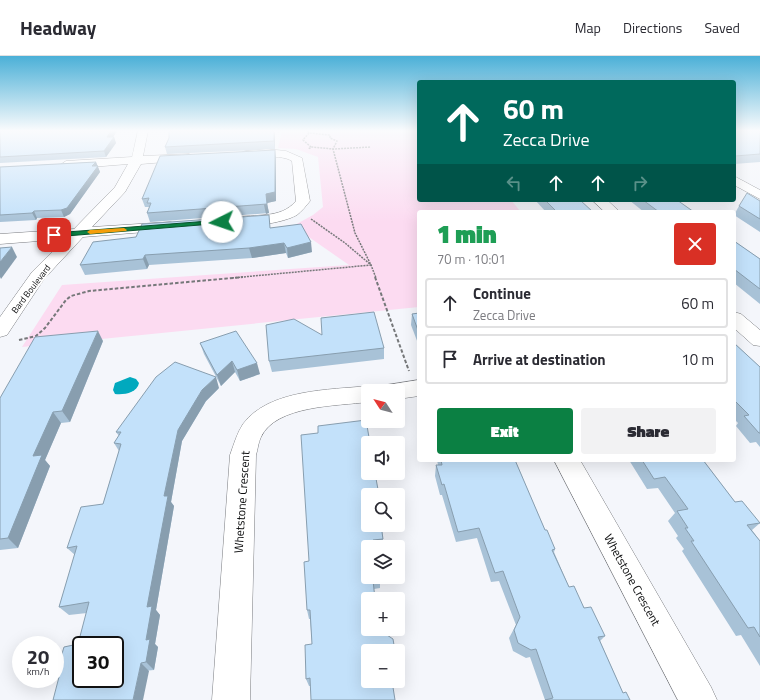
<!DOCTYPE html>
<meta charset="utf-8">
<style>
body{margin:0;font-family:"Titillium Web",sans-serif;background:#f2f2f3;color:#2b2b33;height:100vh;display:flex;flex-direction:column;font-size:15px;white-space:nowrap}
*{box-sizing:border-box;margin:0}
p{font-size:13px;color:#7c7c81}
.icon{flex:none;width:22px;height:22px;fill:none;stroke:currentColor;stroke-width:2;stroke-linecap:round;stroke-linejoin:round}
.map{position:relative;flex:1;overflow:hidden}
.details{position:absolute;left:417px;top:154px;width:319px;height:252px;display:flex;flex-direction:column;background:#fff;border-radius:4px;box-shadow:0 4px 16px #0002}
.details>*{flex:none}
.top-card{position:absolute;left:417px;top:24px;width:319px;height:122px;border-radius:4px;box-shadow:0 4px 16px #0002;background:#00695c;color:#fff;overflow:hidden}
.needle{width:26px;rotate:306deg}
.tools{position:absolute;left:361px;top:328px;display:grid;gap:8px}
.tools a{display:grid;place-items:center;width:44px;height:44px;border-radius:4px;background:#fff;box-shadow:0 4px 16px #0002;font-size:20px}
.speed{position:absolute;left:12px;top:580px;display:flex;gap:8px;font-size:20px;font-weight:700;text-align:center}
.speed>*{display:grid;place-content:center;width:52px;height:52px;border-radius:50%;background:#fff;box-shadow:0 4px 16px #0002;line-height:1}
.speed small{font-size:10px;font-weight:400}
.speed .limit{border:2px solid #111;border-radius:6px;background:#fff;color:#111}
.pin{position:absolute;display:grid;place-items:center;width:34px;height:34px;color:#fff;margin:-17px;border-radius:8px;box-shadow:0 2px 6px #0006}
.me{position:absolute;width:44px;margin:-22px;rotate:266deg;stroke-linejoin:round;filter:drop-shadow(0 0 3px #0008)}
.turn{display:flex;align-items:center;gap:14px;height:84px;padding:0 20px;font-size:18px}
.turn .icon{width:52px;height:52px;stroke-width:2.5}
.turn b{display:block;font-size:28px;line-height:34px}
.lanes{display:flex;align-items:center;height:38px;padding:0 20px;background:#0003;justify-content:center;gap:20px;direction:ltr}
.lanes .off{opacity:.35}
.round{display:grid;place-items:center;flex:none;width:42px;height:42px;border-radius:4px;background:#f2f2f3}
.summary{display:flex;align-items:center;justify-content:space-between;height:68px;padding:0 20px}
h1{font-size:24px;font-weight:800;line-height:30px;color:#1e9e55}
.button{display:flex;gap:8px;margin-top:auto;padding:8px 20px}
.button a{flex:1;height:46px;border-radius:4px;background:#0b8043;color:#fff;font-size:16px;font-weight:800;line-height:46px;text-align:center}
.button a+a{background:#f2f2f3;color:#2b2b33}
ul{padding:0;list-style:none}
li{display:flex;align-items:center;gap:12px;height:50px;margin:0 8px 6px;padding:0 12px;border:2px solid #e1e1e2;border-radius:4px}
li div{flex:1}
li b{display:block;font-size:15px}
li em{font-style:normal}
header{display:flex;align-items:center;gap:24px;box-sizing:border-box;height:56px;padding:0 20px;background:#fff;border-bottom:1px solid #e1e1e2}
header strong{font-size:19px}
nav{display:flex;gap:22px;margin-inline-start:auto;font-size:14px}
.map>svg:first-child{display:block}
.green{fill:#fcdbf1}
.water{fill:#01a9be}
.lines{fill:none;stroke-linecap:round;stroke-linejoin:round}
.minor-casing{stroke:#7a7c80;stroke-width:1}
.path-far1{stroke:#76787a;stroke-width:1.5;stroke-dasharray:2 1;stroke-linecap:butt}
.path{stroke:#76787a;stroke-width:2;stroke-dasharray:3.5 2;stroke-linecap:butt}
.minor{fill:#fff;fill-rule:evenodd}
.wall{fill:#a8c2d7}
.shaded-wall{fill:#889eaf}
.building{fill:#c3e1fa;stroke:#889eaf;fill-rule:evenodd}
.route{fill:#0b8043;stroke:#07532c}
.slow{fill:#f59e0b}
.labels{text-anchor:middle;stroke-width:4;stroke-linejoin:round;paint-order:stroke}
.far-street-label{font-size:9px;fill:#0d0e0f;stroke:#fff}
.near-street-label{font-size:12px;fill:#0d0e0f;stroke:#fff}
</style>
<header>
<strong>Headway</strong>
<nav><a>Map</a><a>Directions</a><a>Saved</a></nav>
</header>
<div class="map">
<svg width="760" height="644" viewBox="0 0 760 644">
<rect width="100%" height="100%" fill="#f4f6fb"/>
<polygon class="green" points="282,75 419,75 419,144 511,144 521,156 419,156 419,251 22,291 62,229 349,209 293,170 313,159 323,151 318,101 296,93 278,92"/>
<path class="water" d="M 130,321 L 136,323 L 139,327 C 137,337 124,339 115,338 L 113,334 L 115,327 Z"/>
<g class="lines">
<defs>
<g id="minor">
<polygon points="138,75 148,75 143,100 189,98 195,101 189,104 141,108 125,136 92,171 170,166 175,167 177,170 175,173 170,174 83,181 44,223 7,279 0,281 0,261 32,216 65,183 0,188 0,178 74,173 115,131 128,108 66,113 60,109 66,105 132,101"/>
<path d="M 266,93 L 286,95 L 302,102 L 310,145 C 306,150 302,155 297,159 C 283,167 249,172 234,168 L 232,165 L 234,162 C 255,157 280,164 296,145 L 292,105 C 278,96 245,105 239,98 L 245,95 Z"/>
<polygon points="734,120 760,134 760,143 734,129"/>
<polygon points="592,144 607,144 620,156 605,156"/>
<polygon points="734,256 741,258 760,274 760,290 753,289 734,272"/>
<polygon points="419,324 419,340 398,343 398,335 384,335 387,329"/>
<path d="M 368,330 L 376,332 L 378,335 L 368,335 L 368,346 C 338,350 276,349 261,381 C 258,387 258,393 256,399 L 250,644 L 212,644 L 230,399 C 234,388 237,377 243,368 C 269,333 330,334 368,330 Z"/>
<polygon points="554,404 580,404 711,631 717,644 678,644"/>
</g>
</defs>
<use href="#minor" class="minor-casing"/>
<g class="path-far1">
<polyline points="308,75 309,77 330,79 330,82 337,85 333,93 371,91"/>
<polyline points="309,77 303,84 311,91"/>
<polyline points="311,163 345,187 371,209 376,222"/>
<polyline points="232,222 371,209 355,177 333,93 312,91 308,93"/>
</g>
<g class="path">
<polyline points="375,221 409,315"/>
<polyline points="19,284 36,280 45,272 66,244 71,240 89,235 243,221"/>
</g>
<use href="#minor" class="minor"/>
</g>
<g class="wall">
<polygon points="0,75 117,75 113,81 114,81 116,87 106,101 0,107"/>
<polygon points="734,75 760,75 760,106 734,108"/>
<polygon points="275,78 275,93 167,98 165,91 169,82"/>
<polygon points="276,102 276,145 267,147 269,157 150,166 147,157 149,152 149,151 145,151 142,143"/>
<polygon points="96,106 100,116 70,158 64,161 37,162 36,164 0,166 0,111"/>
<polygon points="535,144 580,144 593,156 546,156"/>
<polygon points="629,144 677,144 694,156 644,156"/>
<polygon points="760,145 760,176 734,159 739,150"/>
<polygon points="271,172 312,196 288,202 286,197 252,202 149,209 147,213 85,219 80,209 136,181"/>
<polygon points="734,185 760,203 760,248 734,227"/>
<polygon points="419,257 419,290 411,269 412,258"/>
<polygon points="322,279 384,292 384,303 272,316 269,305"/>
<polygon points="103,285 70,366 61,367 45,404 50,410 18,492 0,494 0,342"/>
<polygon points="200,287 260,318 240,325 235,316 221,330 204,298"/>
<polygon points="734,287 760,311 760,391 756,386 750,387 736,370 738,367 734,363"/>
<polygon points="219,332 206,345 182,385 171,446 174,450 156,554 160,559 155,588 158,591 154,614 58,623 55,621 78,588 87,557 69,559 59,551 75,499 67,492 103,448 119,395 114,387 119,380 116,376"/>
<polygon points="318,377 368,469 383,469 383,473 382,474 383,483 383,491 368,491 380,523 380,532 374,533 368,543 311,630 309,630 306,623 312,588 310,563 309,563 307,554 309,505"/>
<polygon points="437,404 515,404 545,474 555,493 554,496 569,531 605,580 600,585 623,637 545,644 530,601 526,602 513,595 509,582 516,569 499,525 491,526 477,482 456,486 442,439 440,439 435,420 436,409 438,409"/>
<polygon points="629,404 703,404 735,446 760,467 752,474 760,485 760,610 741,579 736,580 682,495 684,493 676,482 678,480 668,465 675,457 658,432 647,433"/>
</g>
<g class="shaded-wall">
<polygon points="111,75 117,75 109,87 107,81"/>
<polygon points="274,75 275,78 275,93 274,85"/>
<polygon points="114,81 116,87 106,101 104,95"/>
<polygon points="275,94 276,102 276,145 267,147 269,157 266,158 264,149"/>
<polygon points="96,106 100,116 70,158 64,161 61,154"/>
<polygon points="34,155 37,162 36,164 32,157"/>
<polygon points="311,186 312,196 288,202 287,192"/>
<polygon points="284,187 286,197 252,202 249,192"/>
<polygon points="12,191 17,201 1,223 0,221 0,206"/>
<polygon points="145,199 149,209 147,213 143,203"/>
<polygon points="98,275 103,285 70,366 62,355"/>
<polygon points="232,305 235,316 221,330 217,319"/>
<polygon points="257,307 260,318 240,325 237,314"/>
<polygon points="216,321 219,332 206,345 182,385 171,446 174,450 156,554 160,559 155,588 158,591 154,614 146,606 147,551 164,440 178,374 202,334"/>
<polygon points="53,356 61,367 45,404 50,410 18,492 8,482 33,400"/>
<polygon points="141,607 149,615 143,644 133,644"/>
</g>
<g class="building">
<polygon points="0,75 111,75 107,81 114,81 104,95 0,101"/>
<polygon points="169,75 274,75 274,85 165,91 169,82"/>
<polygon points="734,75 760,75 760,98 735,100 734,99"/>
<polygon points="275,94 275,136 266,138 267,148 147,157 151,147 147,147 149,142 142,143 160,100"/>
<polygon points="96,106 92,110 98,110 67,152 61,154 34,155 32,157 0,159 0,111"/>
<polygon points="747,137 760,145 760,163 739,150"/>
<polygon points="545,144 580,144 593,156 557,156"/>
<polygon points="643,144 677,144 694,156 659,156"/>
<polygon points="269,159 270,172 301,168 311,186 287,192 284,187 249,192 145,199 143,203 80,209 93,186 136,181 142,168"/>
<polygon points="734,185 760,203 760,233 734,213"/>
<polygon points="12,191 0,206 0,192"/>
<polygon points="374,256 384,292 269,305 266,269 294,263 322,279 321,262"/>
<polygon points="419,257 419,277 412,258"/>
<polygon points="98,275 62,355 53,356 33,400 42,399 8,482 0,483 0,342 35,281"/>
<polygon points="236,275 257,307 237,314 232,305 217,319 200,287"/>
<polygon points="734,287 760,311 760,377 759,377 744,360 749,359 734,344"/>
<path d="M 175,306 L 216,321 L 202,334 L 178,374 L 164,440 L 168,440 L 147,551 L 152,550 L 146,584 L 150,583 L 146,606 L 141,607 L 133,644 L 53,644 L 59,621 L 55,621 L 64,591 L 78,588 L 89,546 L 59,551 L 77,490 L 67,492 L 81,451 L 103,448 L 121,388 L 114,387 L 121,376 L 116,376 L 156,321 ZM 81,589 L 115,589 L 115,623 L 81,623 Z"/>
<polygon points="366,364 370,387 368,387 368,417 375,417 379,439 368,439 368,469 381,469 383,483 373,484 374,491 368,491 368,521 380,521 380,523 373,524 375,543 368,543 368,573 378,573 393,583 395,595 368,595 368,625 392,625 395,644 311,644 310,622 306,623 305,589 312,588 310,554 307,554 304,506 309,505 301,379 318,377 318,370"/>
<polygon points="441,404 515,404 545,474 547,474 555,493 552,494 569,531 574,530 584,552 591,551 605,580 598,581 623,637 626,636 630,644 545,644 553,642 536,593 531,594 518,587 514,574 520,561 503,515 495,517 479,472 458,476 444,428 442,429 436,409 442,409"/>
<polygon points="642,404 703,404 735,446 742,445 760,467 747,469 760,485 760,581 754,571 748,572 691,485 694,485 685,472 688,472 677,455 688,453 665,421 654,423"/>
</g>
<linearGradient id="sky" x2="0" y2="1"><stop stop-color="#4bb0d7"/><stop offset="0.45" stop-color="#fafbfd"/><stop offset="1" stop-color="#fafbfd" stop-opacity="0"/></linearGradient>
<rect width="760" height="166" fill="url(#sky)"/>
<polygon class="route" points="222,164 224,165 224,167 54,181 51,179 54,177"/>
<polygon class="slow" points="124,172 127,174 126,175 90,178 87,176 90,174"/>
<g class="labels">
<g class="far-street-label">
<text transform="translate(31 233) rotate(-53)" y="3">Bard Boulevard</text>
</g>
<g class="near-street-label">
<text transform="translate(242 446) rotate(-86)" y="4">Whetstone Crescent</text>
<text transform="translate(632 524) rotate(61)" y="4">Whetstone Crescent</text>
</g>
</g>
</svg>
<div class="tools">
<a><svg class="needle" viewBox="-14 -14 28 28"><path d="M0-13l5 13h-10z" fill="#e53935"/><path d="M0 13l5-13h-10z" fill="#7c7c81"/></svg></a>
<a><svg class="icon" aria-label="sound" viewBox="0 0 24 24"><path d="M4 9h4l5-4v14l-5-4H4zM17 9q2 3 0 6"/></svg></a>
<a><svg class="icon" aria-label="search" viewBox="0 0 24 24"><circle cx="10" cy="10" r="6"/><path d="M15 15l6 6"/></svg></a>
<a><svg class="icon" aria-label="layers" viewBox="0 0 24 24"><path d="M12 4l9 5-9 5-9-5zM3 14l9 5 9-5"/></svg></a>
<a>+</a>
<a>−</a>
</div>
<div class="speed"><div>20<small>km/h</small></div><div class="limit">30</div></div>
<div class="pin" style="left:54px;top:179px;background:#d93025"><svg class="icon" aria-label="arrive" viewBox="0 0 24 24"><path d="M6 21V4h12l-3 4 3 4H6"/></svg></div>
<svg class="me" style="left:222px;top:166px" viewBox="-20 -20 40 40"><circle r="19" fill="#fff"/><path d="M0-13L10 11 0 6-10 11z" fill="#0b8043"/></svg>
<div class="top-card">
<div class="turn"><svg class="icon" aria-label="ahead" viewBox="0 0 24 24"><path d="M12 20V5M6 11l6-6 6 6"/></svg><div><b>60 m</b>Zecca Drive</div></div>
<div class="lanes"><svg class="icon off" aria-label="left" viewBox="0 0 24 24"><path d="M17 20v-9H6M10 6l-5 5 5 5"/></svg><svg class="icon" aria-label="ahead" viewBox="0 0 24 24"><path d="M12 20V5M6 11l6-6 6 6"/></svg><svg class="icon" aria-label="ahead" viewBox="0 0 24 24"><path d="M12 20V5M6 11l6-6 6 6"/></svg><svg class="icon off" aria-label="right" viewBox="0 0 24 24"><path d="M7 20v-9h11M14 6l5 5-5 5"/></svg></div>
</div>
<section class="details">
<div class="summary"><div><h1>1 min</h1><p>70 m · 10:01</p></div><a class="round" style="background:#d93025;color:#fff"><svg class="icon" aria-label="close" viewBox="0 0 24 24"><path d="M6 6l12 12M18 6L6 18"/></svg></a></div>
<ul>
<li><svg class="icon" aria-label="ahead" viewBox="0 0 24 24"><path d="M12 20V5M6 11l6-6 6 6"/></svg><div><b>Continue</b><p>Zecca Drive</p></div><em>60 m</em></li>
<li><svg class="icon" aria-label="arrive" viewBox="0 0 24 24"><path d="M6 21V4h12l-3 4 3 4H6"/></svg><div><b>Arrive at destination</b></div><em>10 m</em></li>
</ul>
<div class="button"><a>Exit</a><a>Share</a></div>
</section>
</div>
